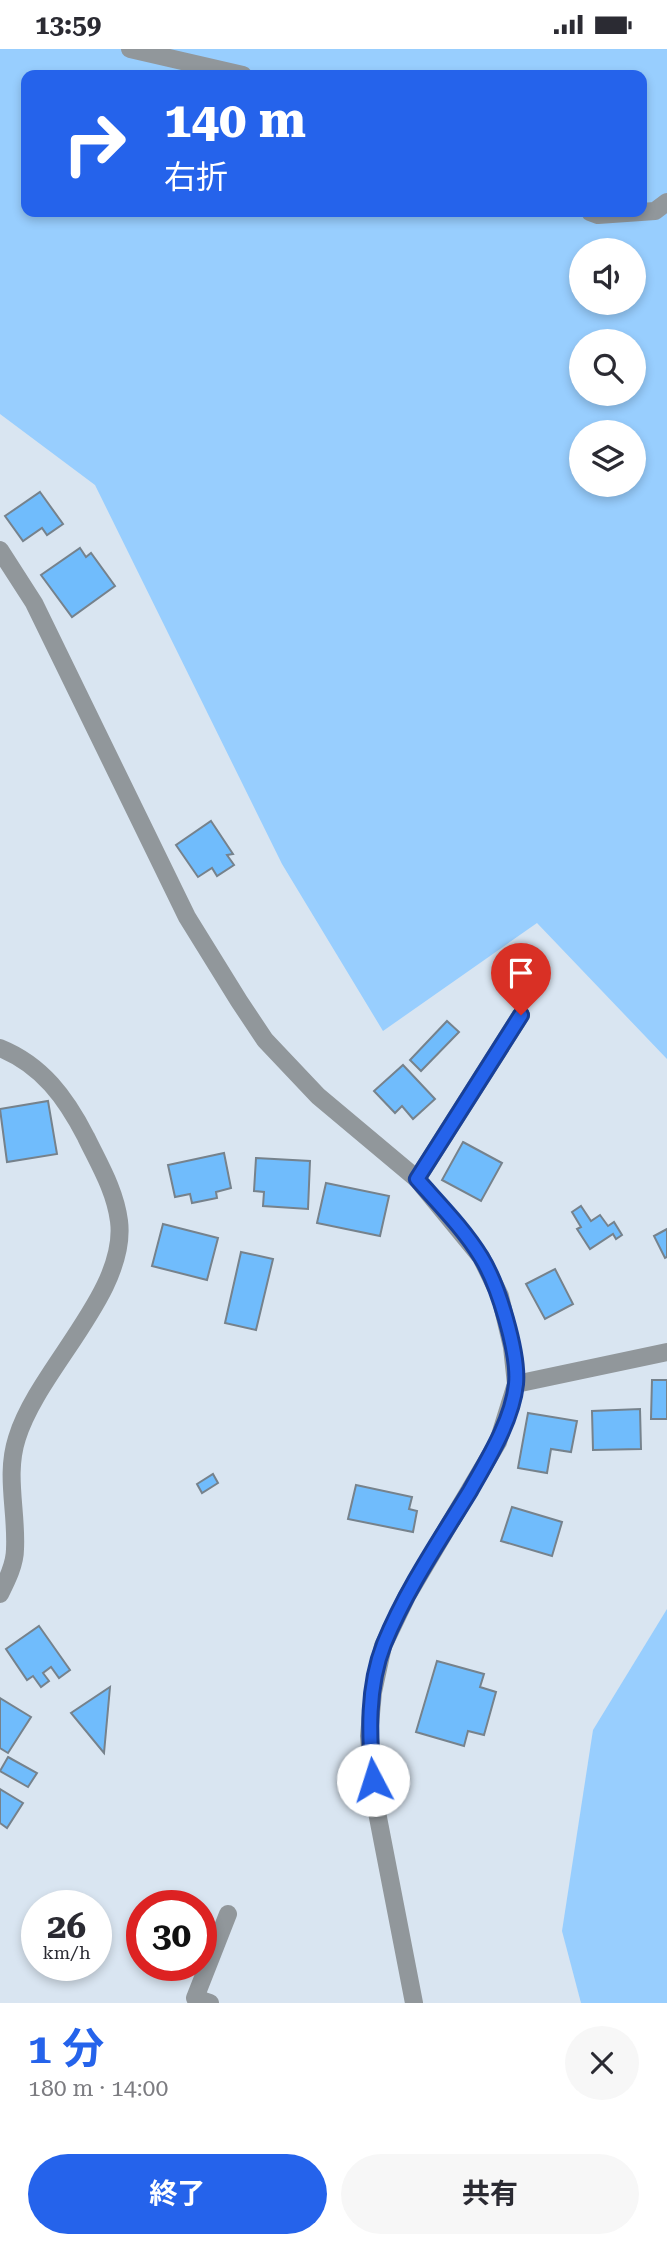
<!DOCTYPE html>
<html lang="ja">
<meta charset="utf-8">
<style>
body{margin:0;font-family:"Roboto Serif","Noto Sans JP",serif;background:#f7f7f7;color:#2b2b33;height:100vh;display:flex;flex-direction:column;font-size:26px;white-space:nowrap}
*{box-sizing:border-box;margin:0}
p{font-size:23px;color:#7c7c81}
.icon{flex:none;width:38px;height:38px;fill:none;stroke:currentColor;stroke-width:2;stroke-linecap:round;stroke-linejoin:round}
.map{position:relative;height:1954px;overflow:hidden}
.drawer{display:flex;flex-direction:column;background:#fff;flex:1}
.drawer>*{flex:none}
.top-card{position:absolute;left:21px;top:21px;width:626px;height:147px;border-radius:14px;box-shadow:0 4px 10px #0003;background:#2563eb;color:#fff;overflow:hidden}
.fabs{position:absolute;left:569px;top:189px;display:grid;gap:14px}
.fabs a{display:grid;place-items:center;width:77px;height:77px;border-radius:50%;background:#fff;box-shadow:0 4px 10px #0003;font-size:35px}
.speed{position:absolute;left:21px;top:1841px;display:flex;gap:14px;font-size:35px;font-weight:700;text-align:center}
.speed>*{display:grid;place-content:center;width:91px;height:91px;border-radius:50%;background:#fff;box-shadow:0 4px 10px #0003;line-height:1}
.speed small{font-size:18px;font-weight:400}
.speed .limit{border:10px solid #d22;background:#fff;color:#111}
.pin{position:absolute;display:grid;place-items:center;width:60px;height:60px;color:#fff;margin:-72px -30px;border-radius:50% 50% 50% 0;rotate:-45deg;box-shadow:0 0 7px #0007}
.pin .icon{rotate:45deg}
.me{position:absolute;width:77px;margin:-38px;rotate:355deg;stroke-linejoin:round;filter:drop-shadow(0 0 5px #0008)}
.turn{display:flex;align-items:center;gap:24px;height:147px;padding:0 28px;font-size:32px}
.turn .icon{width:91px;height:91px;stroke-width:2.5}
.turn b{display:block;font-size:49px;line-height:60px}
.round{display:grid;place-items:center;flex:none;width:74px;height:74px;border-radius:37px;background:#f7f7f7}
.headline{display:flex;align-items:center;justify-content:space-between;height:119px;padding:0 28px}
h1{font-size:42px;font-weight:700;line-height:52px;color:#2563eb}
.button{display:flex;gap:14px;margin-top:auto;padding:14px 28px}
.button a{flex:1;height:80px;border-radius:42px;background:#2563eb;color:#fff;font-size:28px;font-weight:700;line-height:80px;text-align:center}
.button a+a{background:#f7f7f7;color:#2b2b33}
.status{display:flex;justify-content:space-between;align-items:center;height:49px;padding:0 35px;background:#fff;direction:ltr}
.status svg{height:19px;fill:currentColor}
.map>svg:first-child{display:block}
.green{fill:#98cefe;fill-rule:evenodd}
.building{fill:#70bcfc;stroke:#76828c;stroke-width:2}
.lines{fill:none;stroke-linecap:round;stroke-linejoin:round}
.street{stroke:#91979b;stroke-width:18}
.route-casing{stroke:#184099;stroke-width:18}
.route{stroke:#2563eb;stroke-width:12}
</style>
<div class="status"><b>13:59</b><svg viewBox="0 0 49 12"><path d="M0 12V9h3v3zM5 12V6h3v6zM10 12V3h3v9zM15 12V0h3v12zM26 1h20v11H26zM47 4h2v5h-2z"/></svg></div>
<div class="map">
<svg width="667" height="1954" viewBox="0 0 667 1954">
<rect width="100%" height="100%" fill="#d9e5f1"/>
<g class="green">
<path d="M 0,0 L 667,0 L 667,1010 L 537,874 L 383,982 L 282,815 L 95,436 L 0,365 ZM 26,26 L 642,26 L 642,163 L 26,163 ZM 581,201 L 634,201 L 634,254 L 581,254 ZM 581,292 L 634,292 L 634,345 L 581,345 ZM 581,383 L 634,383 L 634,436 L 581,436 Z"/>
<polygon points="667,1560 667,1954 581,1954 562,1882 593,1681"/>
</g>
<g class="building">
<polygon points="40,443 63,475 47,486 42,479 23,492 5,467"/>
<polygon points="80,499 86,508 91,504 115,537 72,568 41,526"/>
<polygon points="211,772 233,805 227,806 234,816 217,827 212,819 198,828 176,796"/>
<polygon points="447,972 459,983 421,1022 410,1011"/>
<polygon points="403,1016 435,1050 413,1070 402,1057 395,1064 374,1042"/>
<polygon points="48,1052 57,1105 7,1113 0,1060"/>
<polygon points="463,1093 502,1114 481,1152 442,1131"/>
<polygon points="224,1104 231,1139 216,1143 217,1149 192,1154 190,1145 175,1148 168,1116"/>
<polygon points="256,1109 310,1112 308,1160 263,1157 264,1143 254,1142"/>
<polygon points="326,1134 389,1147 380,1187 317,1174"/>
<polygon points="581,1157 591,1172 600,1166 608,1177 614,1173 622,1186 616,1190 613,1185 590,1200 577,1180 581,1178 572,1163"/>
<polygon points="163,1175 218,1189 207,1231 152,1217"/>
<polygon points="667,1180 667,1208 665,1209 654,1187"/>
<polygon points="241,1203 273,1210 256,1281 225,1274"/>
<polygon points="555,1220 573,1255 545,1270 526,1235"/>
<polygon points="652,1331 667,1331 667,1370 651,1370"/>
<polygon points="640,1360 641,1400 593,1401 592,1362"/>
<polygon points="528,1364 577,1372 571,1403 551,1400 547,1424 518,1419"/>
<polygon points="213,1425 218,1434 202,1444 197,1435"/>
<polygon points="356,1436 412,1448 409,1460 417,1462 413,1483 348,1470"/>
<polygon points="512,1458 562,1473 552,1507 501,1492"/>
<polygon points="39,1577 70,1621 59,1629 51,1618 43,1624 49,1632 41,1638 33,1627 27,1631 6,1600"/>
<polygon points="437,1612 484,1625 480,1638 496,1643 484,1686 468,1682 464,1697 416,1683"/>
<polygon points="110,1638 104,1704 71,1664"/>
<polygon points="0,1649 31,1668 8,1704 0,1699"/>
<polygon points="8,1708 37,1724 28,1738 0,1722"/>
<polygon points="0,1740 23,1754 7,1779 0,1774"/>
</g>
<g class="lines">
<g class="street">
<polyline points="130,0 243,26"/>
<polyline points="590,163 598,166 655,162 667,153"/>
<polyline points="0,501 34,554 187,868 239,952 265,991 318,1047 417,1130 481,1208 500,1247 512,1298 516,1335 498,1393 407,1547 383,1597 373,1643 369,1687 375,1753 414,1954"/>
<path d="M 0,999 C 42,1016 66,1049 86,1088 C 99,1115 115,1141 119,1172 C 128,1243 38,1320 17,1389 C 5,1426 17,1462 15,1500 C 15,1515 7,1531 0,1545"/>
<polyline points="417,1130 521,966"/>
<polyline points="516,1335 667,1303"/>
<polyline points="210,1954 195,1949 228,1865"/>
</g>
</g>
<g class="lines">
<defs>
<path id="route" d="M 373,1731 C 369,1686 367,1638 384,1595 C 406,1541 440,1491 470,1442 C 488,1410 512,1372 516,1335 C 519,1304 498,1235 481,1208 C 464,1180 439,1155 417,1130 L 521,966"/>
</defs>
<use href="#route" class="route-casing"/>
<use href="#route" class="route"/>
</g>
</svg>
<div class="fabs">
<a><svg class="icon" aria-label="sound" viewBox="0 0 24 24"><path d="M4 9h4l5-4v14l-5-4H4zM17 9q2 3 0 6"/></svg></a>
<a><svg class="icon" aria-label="search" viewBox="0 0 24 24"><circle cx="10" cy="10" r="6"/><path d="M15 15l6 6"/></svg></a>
<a><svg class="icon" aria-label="layers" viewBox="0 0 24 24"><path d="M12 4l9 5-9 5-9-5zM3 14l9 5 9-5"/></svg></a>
</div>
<div class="speed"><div>26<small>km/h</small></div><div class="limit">30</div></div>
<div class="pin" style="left:521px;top:966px;background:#d93025"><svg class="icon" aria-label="arrive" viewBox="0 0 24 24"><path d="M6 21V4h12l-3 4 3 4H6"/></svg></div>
<svg class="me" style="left:373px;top:1731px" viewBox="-20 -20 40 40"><circle r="19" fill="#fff"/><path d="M0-13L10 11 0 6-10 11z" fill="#2563eb"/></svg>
<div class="top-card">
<div class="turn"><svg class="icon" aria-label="right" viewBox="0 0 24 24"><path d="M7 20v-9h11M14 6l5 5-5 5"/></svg><div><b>140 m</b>右折</div></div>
</div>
</div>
<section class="drawer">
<div class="headline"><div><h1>1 分</h1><p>180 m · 14:00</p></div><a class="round"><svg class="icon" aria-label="close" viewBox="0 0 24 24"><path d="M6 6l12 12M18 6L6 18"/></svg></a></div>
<div class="button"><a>終了</a><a>共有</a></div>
</section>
